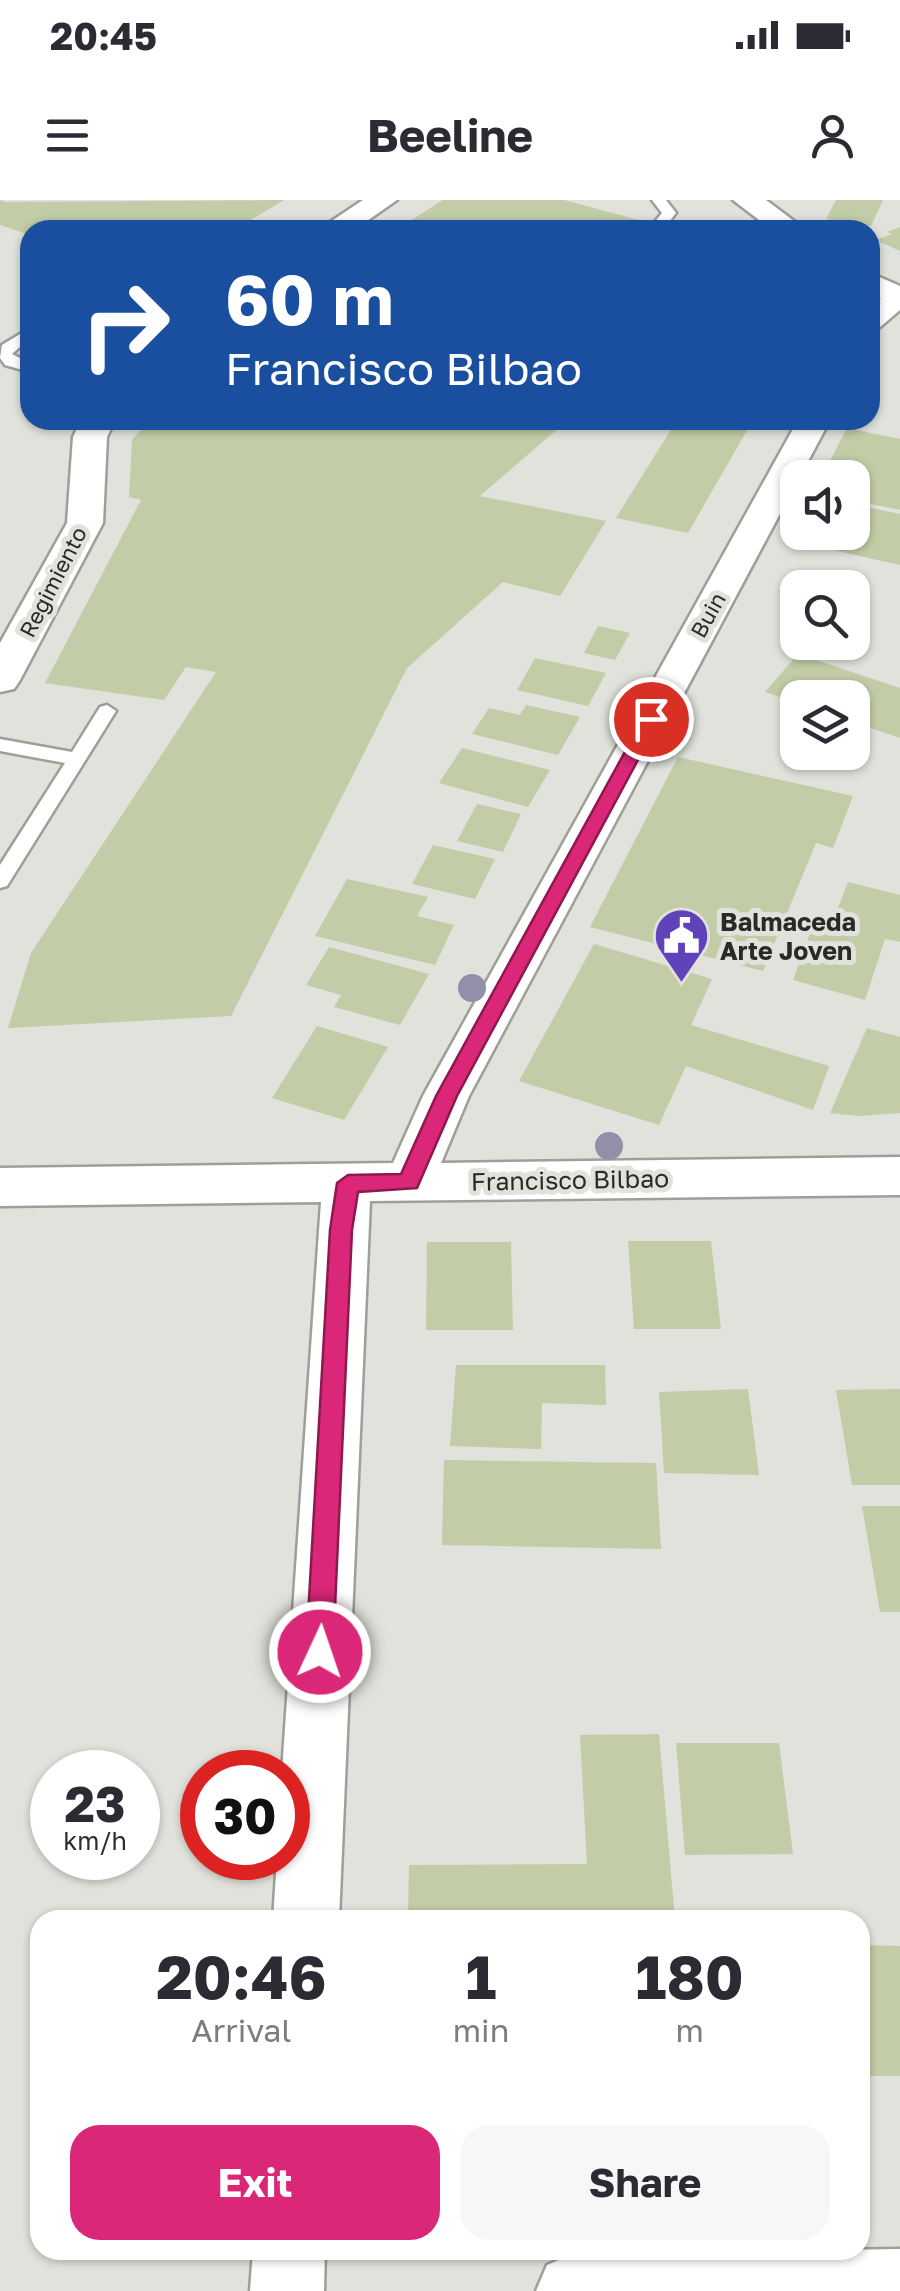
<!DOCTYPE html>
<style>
body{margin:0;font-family:"Golos Text",sans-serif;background:#f7f7f7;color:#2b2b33;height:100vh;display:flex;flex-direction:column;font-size:38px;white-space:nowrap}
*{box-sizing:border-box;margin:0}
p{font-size:32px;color:#7c7c81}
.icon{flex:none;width:55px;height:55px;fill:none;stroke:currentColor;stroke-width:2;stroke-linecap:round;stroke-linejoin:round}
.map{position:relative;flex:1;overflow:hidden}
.details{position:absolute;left:30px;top:1710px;width:840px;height:350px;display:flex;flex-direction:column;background:#fff;border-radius:30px;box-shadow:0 2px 8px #0004}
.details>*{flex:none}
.top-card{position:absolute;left:20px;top:20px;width:860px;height:210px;border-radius:30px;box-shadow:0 2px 8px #0004;background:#1a4fa0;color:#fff;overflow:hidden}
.controls{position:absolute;left:780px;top:260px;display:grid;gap:20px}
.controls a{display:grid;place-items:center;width:90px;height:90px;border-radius:20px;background:#fff;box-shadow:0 2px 8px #0004;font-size:50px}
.speed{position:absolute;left:30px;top:1550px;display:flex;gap:20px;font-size:50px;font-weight:700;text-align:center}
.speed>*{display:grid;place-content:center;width:130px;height:130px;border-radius:50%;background:#fff;box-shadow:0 2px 8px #0004;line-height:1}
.speed small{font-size:25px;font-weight:400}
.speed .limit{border:15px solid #d22;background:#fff;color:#111}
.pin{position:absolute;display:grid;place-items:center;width:85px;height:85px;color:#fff;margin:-42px;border:5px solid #fff;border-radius:50%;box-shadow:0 2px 10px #0007}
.me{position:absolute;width:110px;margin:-55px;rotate:3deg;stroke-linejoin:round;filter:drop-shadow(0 0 8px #0008)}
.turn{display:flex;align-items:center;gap:35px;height:210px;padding:0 40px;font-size:45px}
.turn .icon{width:130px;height:130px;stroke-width:2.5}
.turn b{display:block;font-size:70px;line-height:85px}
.eta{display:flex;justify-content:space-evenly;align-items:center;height:170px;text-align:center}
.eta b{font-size:60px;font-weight:700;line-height:70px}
.button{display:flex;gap:20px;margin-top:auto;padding:20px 40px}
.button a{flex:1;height:115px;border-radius:30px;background:#db2777;color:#fff;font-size:40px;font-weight:700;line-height:115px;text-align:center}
.button a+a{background:#f7f7f7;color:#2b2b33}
.status{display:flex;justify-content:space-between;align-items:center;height:70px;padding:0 50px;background:#fff;direction:ltr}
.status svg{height:28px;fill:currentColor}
header{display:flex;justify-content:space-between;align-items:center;height:130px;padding:0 40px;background:#fff;font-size:45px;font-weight:700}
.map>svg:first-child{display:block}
.building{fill:#c2cca6}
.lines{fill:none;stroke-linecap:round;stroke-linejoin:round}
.lane-casing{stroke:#9d9f98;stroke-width:5}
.street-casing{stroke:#9d9f98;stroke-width:5}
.secondary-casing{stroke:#9d9f98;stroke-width:5}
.primary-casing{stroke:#9d9f98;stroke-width:5}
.lane{fill:#fff;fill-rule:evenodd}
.street{fill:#fff;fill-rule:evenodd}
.secondary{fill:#fff;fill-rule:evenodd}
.primary{fill:#fff;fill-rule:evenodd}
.tree{fill:#9290a8}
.route{fill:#db2777;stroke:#8e194d;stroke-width:2.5}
.labels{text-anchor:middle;stroke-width:10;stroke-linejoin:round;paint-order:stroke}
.far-street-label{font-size:22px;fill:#292a27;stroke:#e0e2db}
.poi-label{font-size:25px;font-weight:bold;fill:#292a27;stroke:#e0e2db;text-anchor:start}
.street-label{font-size:25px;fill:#292a27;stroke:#e0e2db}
</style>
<div class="status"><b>20:45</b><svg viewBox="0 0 49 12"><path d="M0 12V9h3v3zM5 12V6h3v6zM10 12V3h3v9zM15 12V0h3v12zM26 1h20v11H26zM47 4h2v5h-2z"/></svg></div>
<header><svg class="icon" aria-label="menu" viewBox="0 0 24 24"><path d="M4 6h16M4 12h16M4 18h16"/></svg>Beeline<svg class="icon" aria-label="person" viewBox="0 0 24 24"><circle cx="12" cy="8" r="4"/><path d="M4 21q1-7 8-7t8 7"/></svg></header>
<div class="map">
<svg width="900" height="2091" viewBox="0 0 900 2091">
<rect width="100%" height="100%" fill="#e0e2db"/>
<g class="building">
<polygon points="0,0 6,2 284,0 234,30 85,30 88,28 76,24 67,30 30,30 30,35 0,25"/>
<polygon points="443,0 564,0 672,29 396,30"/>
<polygon points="836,0 883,0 871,26 826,19"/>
<polygon points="900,27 900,51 876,40 892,34 887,32"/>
<polygon points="149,220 568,220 480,296 606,321 560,396 503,382 407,468 231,816 8,828 31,753 216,472 186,467 164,500 45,483 141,300 129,297 132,240"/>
<polygon points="677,220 753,220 688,333 616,318"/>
<polygon points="847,228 900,239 900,310 852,300 852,278 821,278"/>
<polygon points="852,304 900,314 900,365 833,350 839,338 821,332 852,332"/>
<polygon points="598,426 630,433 615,460 584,453"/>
<polygon points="798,454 900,488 900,538 852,522 852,498 798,498 798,503 765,492"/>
<polygon points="535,458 606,473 588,506 517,490"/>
<polygon points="526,505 580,517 558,555 472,534 489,508 520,515"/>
<polygon points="462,548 550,570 528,607 439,583"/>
<polygon points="678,557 853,596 833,648 816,643 763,771 590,727"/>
<polygon points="477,604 521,614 503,652 457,641"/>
<polygon points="433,645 495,659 475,699 412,684"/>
<polygon points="347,679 428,697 417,716 454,725 435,765 315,736"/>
<polygon points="848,682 900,695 900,742 885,739 865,800 793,780 814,722 831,726"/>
<polygon points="594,744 712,779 691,825 829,866 813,910 686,866 659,925 519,881"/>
<polygon points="329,747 429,774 400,825 334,807 341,795 306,785"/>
<polygon points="317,826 388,847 344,920 272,898"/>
<polygon points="867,828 900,837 900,913 859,916 830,913"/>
<polygon points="628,1041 711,1041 721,1129 634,1129"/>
<polygon points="427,1042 511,1042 513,1130 426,1130"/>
<polygon points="456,1165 605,1165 606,1205 542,1203 541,1249 450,1246"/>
<polygon points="748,1189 759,1275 664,1273 659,1192"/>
<polygon points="900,1189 900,1285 852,1285 836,1190"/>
<polygon points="444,1260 656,1263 661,1349 442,1345"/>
<polygon points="862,1306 900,1306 900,1412 880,1412"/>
<polygon points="659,1534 675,1720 408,1720 409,1665 587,1664 580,1535"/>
<polygon points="676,1543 779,1543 793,1654 685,1655"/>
<polygon points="860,1745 900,1746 900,1876 860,1876"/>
</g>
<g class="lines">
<defs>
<g id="lane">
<polygon points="652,0 666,0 676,13 664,28 652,25 662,13"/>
<polygon points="30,128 30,138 12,154 30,163 30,172 5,165 0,158 2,145"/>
<polygon points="107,505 116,511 7,686 0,688 0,665 65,563 0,551 0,539 72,552 100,507"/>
</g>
<g id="street">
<polygon points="900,90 900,110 880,127 870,130 870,104"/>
<polygon points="798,220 830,220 469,896 441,963 900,957 900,995 370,1001 339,1720 273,1720 277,1658 288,1658 288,1572 282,1572 321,1002 0,1006 0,968 393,963 423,896"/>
<polygon points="900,2049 900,2091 536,2091 547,2065 573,2054"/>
<polygon points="253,2050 325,2050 324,2091 250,2091"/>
</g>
<g id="secondary">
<polygon points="363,0 397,0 354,30 318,30"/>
<polygon points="81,220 115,220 107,237 103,323 20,480 14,489 0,492 0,443 67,323 73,237"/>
</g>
<g id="primary">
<polygon points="733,0 766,0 806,30 772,30"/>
<polygon points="870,73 900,86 900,107 870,94"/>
</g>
</defs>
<use href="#lane" class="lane-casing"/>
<use href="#street" class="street-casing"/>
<use href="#secondary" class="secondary-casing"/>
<use href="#primary" class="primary-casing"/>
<use href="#lane" class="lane"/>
<use href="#street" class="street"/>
<use href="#secondary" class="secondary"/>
<use href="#primary" class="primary"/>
</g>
<g class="tree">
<circle cx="627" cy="501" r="11"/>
<circle cx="472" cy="788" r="14"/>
<circle cx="609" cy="946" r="14"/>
</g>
<polygon class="route" points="651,514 660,519 457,896 417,988 358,992 352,1030 333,1452 329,1461 320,1465 310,1461 306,1452 330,1030 337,983 348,975 401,974 436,896 643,519"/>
<defs>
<symbol id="civic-pin" viewBox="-11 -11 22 30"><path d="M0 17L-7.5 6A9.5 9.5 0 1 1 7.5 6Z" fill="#6043bb" stroke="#e0e2db"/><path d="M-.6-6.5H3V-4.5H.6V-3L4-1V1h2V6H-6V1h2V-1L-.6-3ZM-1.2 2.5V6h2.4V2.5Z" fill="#fff"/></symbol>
</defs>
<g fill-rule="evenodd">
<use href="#civic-pin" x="650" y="704" width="63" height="86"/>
</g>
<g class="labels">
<g class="far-street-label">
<text transform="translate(53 382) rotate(-63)" y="8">Regimiento</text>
<text transform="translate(708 415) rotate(-61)" y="8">Buin</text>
</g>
<g class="poi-label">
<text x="720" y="731">Balmaceda<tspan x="720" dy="29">Arte Joven</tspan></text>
</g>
<g class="street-label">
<text transform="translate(570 980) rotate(-1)" y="9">Francisco Bilbao</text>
</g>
</g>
</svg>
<div class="controls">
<a><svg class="icon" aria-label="sound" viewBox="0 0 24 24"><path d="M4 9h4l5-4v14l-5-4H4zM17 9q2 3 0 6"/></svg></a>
<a><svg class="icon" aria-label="search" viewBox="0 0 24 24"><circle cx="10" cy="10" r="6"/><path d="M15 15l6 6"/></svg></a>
<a><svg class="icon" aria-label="layers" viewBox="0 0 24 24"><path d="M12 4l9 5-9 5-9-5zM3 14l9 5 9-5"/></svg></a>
</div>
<div class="speed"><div>23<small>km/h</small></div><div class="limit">30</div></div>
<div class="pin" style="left:651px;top:519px;background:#d93025"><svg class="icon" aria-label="arrive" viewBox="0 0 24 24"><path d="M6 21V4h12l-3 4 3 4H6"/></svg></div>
<svg class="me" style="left:320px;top:1452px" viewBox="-20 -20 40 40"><circle r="17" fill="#db2777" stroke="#fff" stroke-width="3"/><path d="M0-11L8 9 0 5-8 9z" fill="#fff"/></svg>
<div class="top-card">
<div class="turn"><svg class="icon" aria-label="right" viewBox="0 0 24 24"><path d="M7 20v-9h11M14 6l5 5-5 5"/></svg><div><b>60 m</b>Francisco Bilbao</div></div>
</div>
<section class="details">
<div class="eta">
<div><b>20:46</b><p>Arrival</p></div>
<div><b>1</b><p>min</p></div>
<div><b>180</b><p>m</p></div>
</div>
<div class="button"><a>Exit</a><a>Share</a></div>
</section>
</div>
